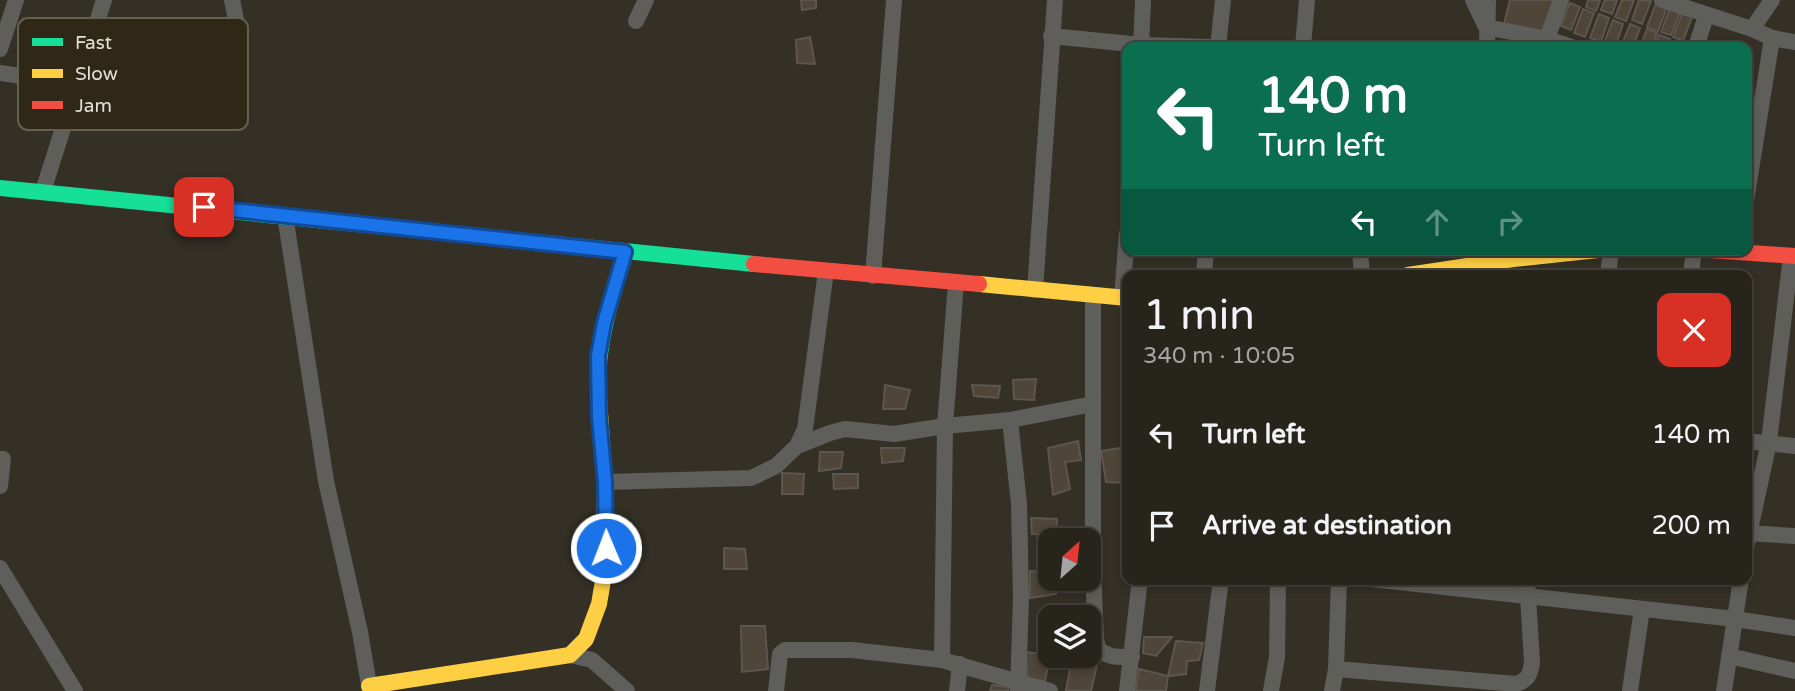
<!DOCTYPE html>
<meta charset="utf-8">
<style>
body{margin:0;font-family:"Varela Round",sans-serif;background:#333029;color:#f1f3f6;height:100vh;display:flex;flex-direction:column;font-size:26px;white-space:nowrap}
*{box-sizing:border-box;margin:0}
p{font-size:23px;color:#a4a4a3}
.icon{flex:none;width:38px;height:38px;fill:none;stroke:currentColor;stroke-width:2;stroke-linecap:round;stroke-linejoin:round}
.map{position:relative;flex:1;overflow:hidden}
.drawer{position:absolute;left:1122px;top:270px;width:630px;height:315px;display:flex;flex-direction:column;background:#27241c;border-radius:14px;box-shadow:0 4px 10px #0003,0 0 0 2px #43413b}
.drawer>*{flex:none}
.hud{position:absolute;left:1122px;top:42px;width:630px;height:214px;border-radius:14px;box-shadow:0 4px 10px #0003,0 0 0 2px #43413b;background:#0b6e4f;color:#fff;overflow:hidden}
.needle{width:46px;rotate:27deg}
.buttons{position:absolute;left:1038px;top:528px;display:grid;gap:14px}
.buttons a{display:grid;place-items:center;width:63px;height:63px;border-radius:14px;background:#27241c;box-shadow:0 4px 10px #0003,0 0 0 2px #43413b;font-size:35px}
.pin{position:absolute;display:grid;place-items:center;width:60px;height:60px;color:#fff;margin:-30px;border-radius:14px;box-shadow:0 4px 10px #0006}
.me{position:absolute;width:77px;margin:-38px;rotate:359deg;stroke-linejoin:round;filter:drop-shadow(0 0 5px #0008)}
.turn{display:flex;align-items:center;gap:24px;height:147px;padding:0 21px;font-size:32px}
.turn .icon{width:91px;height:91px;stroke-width:2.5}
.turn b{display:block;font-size:49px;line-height:60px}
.lanes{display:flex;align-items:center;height:66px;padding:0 21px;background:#0003;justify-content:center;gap:35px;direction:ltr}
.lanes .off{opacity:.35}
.round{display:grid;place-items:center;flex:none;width:74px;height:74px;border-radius:14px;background:#333029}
.summary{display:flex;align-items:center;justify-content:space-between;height:119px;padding:0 21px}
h1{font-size:42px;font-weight:600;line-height:52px}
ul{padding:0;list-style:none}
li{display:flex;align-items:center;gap:21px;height:91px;padding:0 21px}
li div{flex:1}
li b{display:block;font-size:26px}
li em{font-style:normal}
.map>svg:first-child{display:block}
.building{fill:#4f4538;stroke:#5c564f;stroke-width:2}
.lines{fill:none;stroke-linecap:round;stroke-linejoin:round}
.street{stroke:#5e5f5b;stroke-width:16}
.fast{stroke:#16e098;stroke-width:16}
.slow{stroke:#ffcf43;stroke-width:16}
.jam{stroke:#f24e42;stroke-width:16}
.route-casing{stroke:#114b97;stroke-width:18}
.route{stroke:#1a73e8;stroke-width:12}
.key{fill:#2f2816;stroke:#655f4f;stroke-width:2}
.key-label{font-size:19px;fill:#e4dfd4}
</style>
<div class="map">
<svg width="1795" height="691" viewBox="0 0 1795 691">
<rect width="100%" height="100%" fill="#343026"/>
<g class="building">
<polygon points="801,0 816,0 816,8 802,10"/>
<polygon points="1510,0 1558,0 1548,36 1504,24"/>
<polygon points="1588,0 1600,0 1596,11 1586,7"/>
<polygon points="1605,0 1617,0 1612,14 1601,10"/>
<polygon points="1622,0 1634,0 1626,21 1615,17"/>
<polygon points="1639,0 1651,1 1642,24 1632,20"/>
<polygon points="1570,3 1580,7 1571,30 1561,26"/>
<polygon points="1656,3 1667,7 1658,31 1647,27"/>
<polygon points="1670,8 1680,12 1671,35 1661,32"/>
<polygon points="1583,9 1594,13 1585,37 1574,33"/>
<polygon points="1599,14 1609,18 1601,41 1590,38"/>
<polygon points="1682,14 1692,17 1683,41 1673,37"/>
<polygon points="1613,20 1623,24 1615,47 1604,43"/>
<polygon points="1630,24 1640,28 1633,47 1621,47"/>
<polygon points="1647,29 1657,33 1652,47 1640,47"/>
<polygon points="1659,35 1670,39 1666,47 1654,47"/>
<polygon points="810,37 815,64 797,63 796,40"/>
<polygon points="1672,41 1682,45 1681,47 1669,47"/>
<polygon points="1036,379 1034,400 1014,399 1013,380"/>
<polygon points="885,385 910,390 905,409 883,409"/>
<polygon points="972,385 1000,386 998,398 974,396"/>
<polygon points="1078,441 1081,460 1065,462 1070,489 1053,495 1048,448"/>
<polygon points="1127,447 1127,483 1106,482 1101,451"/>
<polygon points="881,448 905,448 903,461 882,463"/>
<polygon points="820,452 843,452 841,468 819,471"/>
<polygon points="782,473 804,474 803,494 782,494"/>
<polygon points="833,474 858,474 858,488 834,489"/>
<polygon points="1031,518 1057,519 1056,535 1032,534"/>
<polygon points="724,548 745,549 747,569 724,569"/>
<polygon points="1030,571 1050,573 1050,579 1056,579 1056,594 1030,598"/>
<polygon points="741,626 765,626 768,669 742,672"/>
<polygon points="1144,637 1172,637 1156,656 1143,653"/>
<polygon points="1176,641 1203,643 1199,660 1187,661 1186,674 1168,676"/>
<polygon points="1026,652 1050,655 1045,681 1027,679"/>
<polygon points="1072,659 1097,665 1091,691 1066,690"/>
<polygon points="1139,669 1168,676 1166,691 1136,691"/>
<polygon points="992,685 1009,687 1008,691 990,691"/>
</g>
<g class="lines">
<g class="street">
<polyline points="1473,0 1486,27 1547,39 1572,47"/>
<polyline points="1662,0 1752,29 1772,38"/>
<polyline points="636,21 646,0"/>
<polyline points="1752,29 1772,0"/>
<polyline points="1051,36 1141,45 1211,47"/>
<polyline points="90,39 236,53 241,45 232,0"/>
<polyline points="1547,39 1561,0"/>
<polyline points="1141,47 1143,0"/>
<polyline points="1218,47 1223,0"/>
<polyline points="1303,47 1307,0"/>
<polyline points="1487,47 1488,0"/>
<polyline points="1696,47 1706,16"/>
<polyline points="0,49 16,0"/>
<polyline points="0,73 76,84"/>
<polyline points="43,191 104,0"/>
<polyline points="1746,201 1772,38 1795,42"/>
<polyline points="285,215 326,481 360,632 370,691"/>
<polyline points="1360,250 1362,275"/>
<polyline points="1204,275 1206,250"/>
<polyline points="1608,275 1611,250"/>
<polyline points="1691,275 1694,250"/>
<polyline points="873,276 894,0"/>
<polyline points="1035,290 1055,0"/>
<path d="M 1093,295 L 1093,571 L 1096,638 L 1098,649 C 1109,658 1118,657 1132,657"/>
<polyline points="1122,298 1127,233"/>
<polyline points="1010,420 1019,504 1021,597 1018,691"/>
<polyline points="1746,441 1795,446"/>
<polyline points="797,446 830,433 845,429 894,434 945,426 1010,420 1093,404"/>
<polyline points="0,459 3,459 0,486"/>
<polyline points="605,482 751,478 776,466 797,446 805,429 826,271"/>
<polyline points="1746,533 1795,536"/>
<polyline points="1746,548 1769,442 1791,256"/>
<polyline points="0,568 75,691"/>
<polyline points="1371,579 1735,619 1795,628"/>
<polyline points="570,655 592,660 627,691"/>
<polyline points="1729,656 1795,671"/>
<polyline points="942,660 945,426 956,283"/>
<path d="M 1336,669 L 1516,684 C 1528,680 1530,675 1532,663 L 1527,579"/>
<polyline points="776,691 780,654 785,650 852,650 942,660 1050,691"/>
<polyline points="957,691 960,664"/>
<polyline points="1127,691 1140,579"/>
<polyline points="1207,691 1221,579"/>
<polyline points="1271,691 1277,657 1278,579"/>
<polyline points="1332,691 1336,669 1339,579"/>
<polyline points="1630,691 1642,609"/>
<polyline points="1724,691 1741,579"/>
</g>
<g class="fast">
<polyline points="0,188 754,264"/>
<path d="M 598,385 C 598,338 612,297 626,252"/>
</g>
<g class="slow">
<polyline points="1408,275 1513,259 1598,250"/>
<polyline points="979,284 1127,298"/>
<polyline points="369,686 570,655 586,639 599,604 604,575 605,482 598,385"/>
</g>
<g class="jam">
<polyline points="1709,250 1795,256"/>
<polyline points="754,264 979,284"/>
</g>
</g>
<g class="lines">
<defs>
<polyline id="route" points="204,207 625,252 604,323 598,356 599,417 605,482 606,548"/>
</defs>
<use href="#route" class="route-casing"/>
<use href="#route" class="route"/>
</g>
<rect x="18" y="18" width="230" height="112" rx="10" class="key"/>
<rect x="32" y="38" width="31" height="8" fill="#16e098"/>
<rect x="32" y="69" width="31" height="9" fill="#ffcf43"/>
<rect x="32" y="101" width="31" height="8" fill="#f24e42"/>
<g class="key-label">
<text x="75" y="49">Fast</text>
<text x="75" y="80">Slow</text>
<text x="75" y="112">Jam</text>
</g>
</svg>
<div class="buttons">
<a><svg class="needle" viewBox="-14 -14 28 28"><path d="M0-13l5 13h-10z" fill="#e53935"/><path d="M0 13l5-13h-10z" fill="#a4a4a3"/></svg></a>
<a><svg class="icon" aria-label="layers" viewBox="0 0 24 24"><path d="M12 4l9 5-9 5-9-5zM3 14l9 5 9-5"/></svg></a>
</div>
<div class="pin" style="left:204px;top:207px;background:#d93025"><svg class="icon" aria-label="arrive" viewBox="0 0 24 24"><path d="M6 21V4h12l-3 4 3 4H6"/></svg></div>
<svg class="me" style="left:606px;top:548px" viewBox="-20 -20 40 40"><circle r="17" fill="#1a73e8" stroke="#fff" stroke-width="3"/><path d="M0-11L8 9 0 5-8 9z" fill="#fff"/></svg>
<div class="hud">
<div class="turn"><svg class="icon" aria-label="left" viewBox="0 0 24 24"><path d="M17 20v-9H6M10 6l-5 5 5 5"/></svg><div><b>140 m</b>Turn left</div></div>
<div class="lanes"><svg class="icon" aria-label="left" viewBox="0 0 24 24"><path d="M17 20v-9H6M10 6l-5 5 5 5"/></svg><svg class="icon off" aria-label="ahead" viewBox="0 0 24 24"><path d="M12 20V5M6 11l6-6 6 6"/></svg><svg class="icon off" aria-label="right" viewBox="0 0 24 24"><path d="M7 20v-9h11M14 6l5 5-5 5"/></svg></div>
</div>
<section class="drawer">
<div class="summary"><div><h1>1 min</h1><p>340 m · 10:05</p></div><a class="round" style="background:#d93025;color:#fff"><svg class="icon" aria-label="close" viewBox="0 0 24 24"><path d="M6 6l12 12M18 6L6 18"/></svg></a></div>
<ul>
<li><svg class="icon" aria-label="left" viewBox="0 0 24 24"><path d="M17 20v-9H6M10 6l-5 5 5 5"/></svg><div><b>Turn left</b></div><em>140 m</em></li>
<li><svg class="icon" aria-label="arrive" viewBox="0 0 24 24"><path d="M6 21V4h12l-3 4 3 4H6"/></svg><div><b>Arrive at destination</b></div><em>200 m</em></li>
</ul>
</section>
</div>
